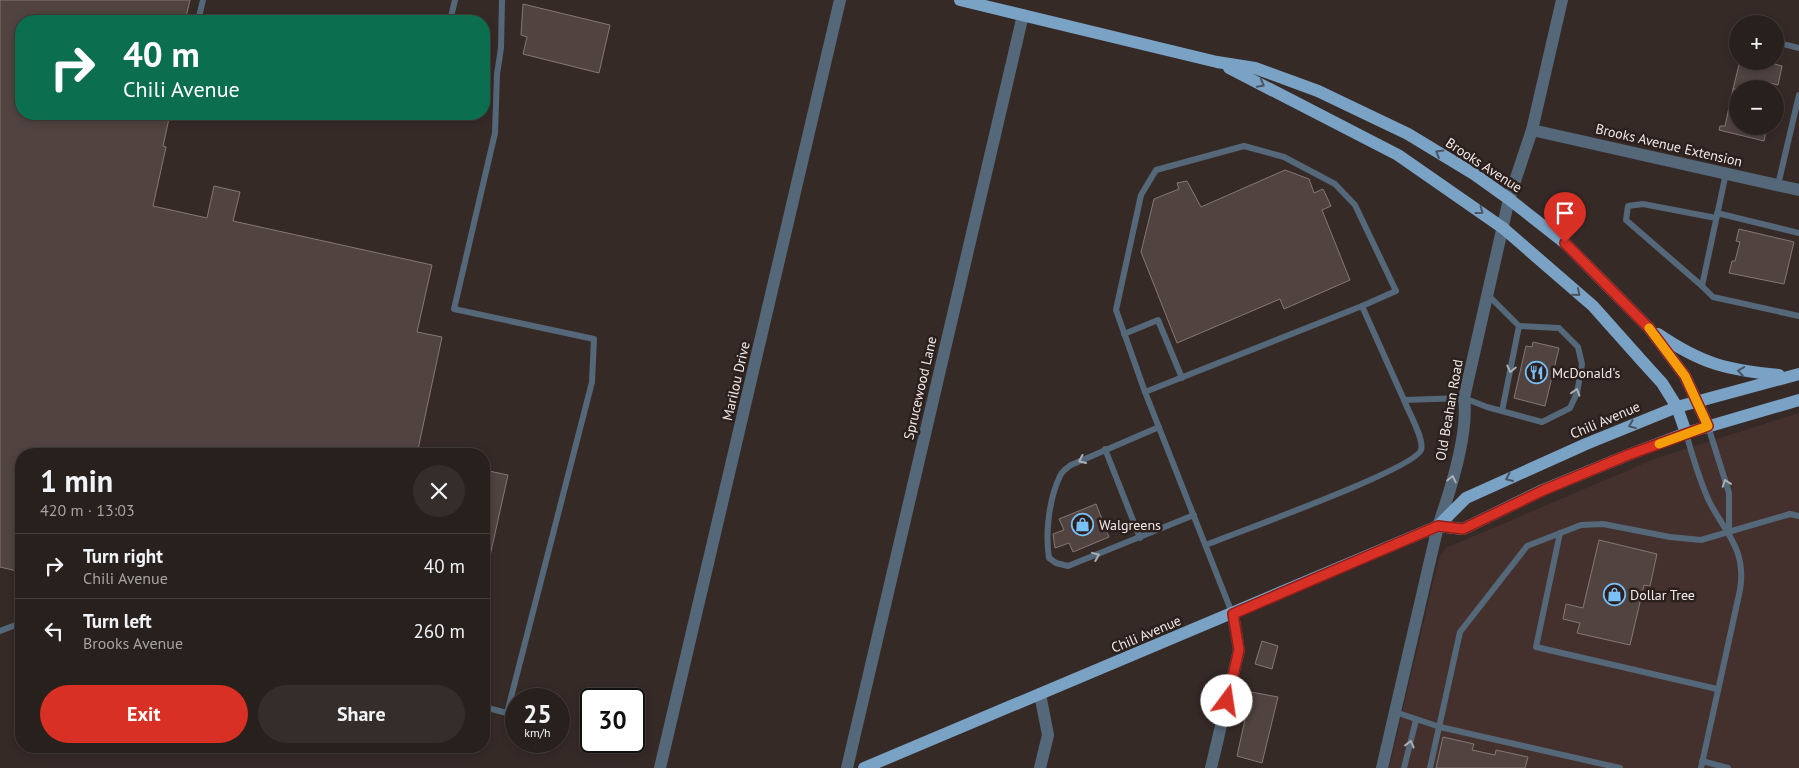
<!DOCTYPE html>
<meta charset="utf-8">
<style>
body{margin:0;font-family:"PT Sans",sans-serif;background:#342d2a;color:#f1f3f6;height:100vh;display:flex;flex-direction:column;font-size:19px;white-space:nowrap}
*{box-sizing:border-box;margin:0}
p{font-size:16px;color:#a5a3a4}
.icon{flex:none;width:28px;height:28px;fill:none;stroke:currentColor;stroke-width:2;stroke-linecap:round;stroke-linejoin:round}
.map{position:relative;flex:1;overflow:hidden}
.side{position:absolute;left:15px;top:448px;width:475px;height:305px;display:flex;flex-direction:column;background:#28201d;border-radius:20px;box-shadow:0 2px 8px #0003,0 0 0 1px #443e3b}
.side>*{flex:none}
.top-card{position:absolute;left:15px;top:15px;width:475px;height:105px;border-radius:20px;box-shadow:0 2px 8px #0003,0 0 0 1px #443e3b;background:#0b6e4f;color:#fff;overflow:hidden}
.controls{position:absolute;left:1729px;top:15px;display:grid;gap:10px}
.controls a{display:grid;place-items:center;width:55px;height:55px;border-radius:50%;background:#28201d;box-shadow:0 2px 8px #0003,0 0 0 1px #443e3b;font-size:25px}
.speed{position:absolute;left:505px;top:688px;display:flex;gap:10px;font-size:25px;font-weight:700;text-align:center}
.speed>*{display:grid;place-content:center;width:65px;height:65px;border-radius:50%;background:#28201d;box-shadow:0 2px 8px #0003,0 0 0 1px #443e3b;line-height:1}
.speed small{font-size:12px;font-weight:400}
.speed .limit{border:2px solid #111;border-radius:8px;background:#fff;color:#111}
.pin{position:absolute;display:grid;place-items:center;width:42px;height:42px;color:#fff;margin:-51px -21px;border-radius:50% 50% 50% 0;rotate:-45deg;box-shadow:0 0 5px #0007}
.pin .icon{rotate:45deg}
.me{position:absolute;width:55px;margin:-28px;rotate:14deg;stroke-linejoin:round;filter:drop-shadow(0 0 4px #0008)}
.turn{display:flex;align-items:center;gap:18px;height:105px;padding:0 25px;font-size:22px}
.turn .icon{width:65px;height:65px;stroke-width:2.5}
.turn b{display:block;font-size:35px;line-height:42px}
.round{display:grid;place-items:center;flex:none;width:52px;height:52px;border-radius:26px;background:#342d2a}
.summary{display:flex;align-items:center;justify-content:space-between;height:85px;padding:0 25px}
h1{font-size:30px;font-weight:700;line-height:38px}
.action{display:flex;gap:10px;margin-top:auto;padding:10px 25px}
.action a{flex:1;height:58px;border-radius:30px;background:#d93025;color:#fff;font-size:20px;font-weight:700;line-height:58px;text-align:center}
.action a+a{background:#342d2a;color:#f1f3f6}
ul{padding:0;list-style:none}
li{display:flex;align-items:center;gap:15px;height:65px;padding:0 25px;border-top:1px solid #443e3b}
li div{flex:1}
li b{display:block;font-size:19px}
li em{font-style:normal}
.map>svg:first-child{display:block}
.built{fill:#44312d}
.building{fill:#504340;stroke:#867774}
.lines{fill:none;stroke-linecap:round;stroke-linejoin:round}
.service{stroke:#546879;stroke-width:6}
.minor{stroke:#546879;stroke-width:12}
.primary{stroke:#79a2c5;stroke-width:12}
.oneway{stroke:#4b5460}
.oneway2{stroke:#aaafb6}
.route-casing{stroke:#8d1f18;stroke-width:12}
.route{stroke:#d93025;stroke-width:9}
.slow{stroke:#f59e0b;stroke-width:9}
.labels{text-anchor:middle;stroke-width:5;stroke-linejoin:round;paint-order:stroke}
.street-label{font-size:14px;fill:#f1e9e7;stroke:#2c201d}
.poi-label{font-size:14px;fill:#f1e9e7;stroke:#2c201d;text-anchor:start}
</style>
<div class="map">
<svg width="1799" height="768" viewBox="0 0 1799 768">
<rect width="100%" height="100%" fill="#362a27"/>
<polygon class="built" points="1799,413 1799,768 1389,768 1437,566 1440,556 1446,548 1657,458"/>
<g class="building">
<polygon points="0,0 190,0 185,21 21,21 21,114 170,114 163,146 166,147 153,206 207,218 214,186 240,192 233,221 432,265 417,332 442,337 417,454 21,454 21,572 0,567"/>
<polygon points="523,4 610,25 599,73 523,54 527,37 521,35"/>
<polygon points="1740,61 1764,61 1782,66 1778,85 1758,80 1756,89 1733,89"/>
<polygon points="1733,89 1738,90 1738,126 1767,126 1764,141 1719,130 1720,126 1725,126"/>
<polygon points="1285,170 1309,179 1314,193 1323,189 1331,206 1322,210 1350,280 1284,309 1280,299 1177,343 1141,252 1154,199 1179,189 1177,183 1187,181 1201,207"/>
<polygon points="1739,229 1794,242 1784,284 1729,273 1732,261 1735,261 1740,242 1736,241"/>
<polygon points="1533,342 1559,348 1545,406 1514,398 1526,346 1532,347"/>
<polygon points="484,470 508,475 488,565 484,564"/>
<polygon points="1096,504 1109,537 1073,552 1069,543 1055,548 1053,534 1064,530 1059,519"/>
<polygon points="1599,540 1657,554 1650,586 1644,585 1630,645 1577,633 1580,623 1563,619 1566,604 1583,608"/>
<polygon points="1262,641 1278,646 1272,669 1255,664"/>
<polygon points="1251,692 1278,697 1262,763 1237,756"/>
<polygon points="1443,737 1474,744 1472,750 1495,755 1496,750 1528,757 1525,768 1436,768"/>
</g>
<g class="lines">
<g class="service">
<polyline points="198,21 203,0"/>
<polyline points="450,21 455,0"/>
<polyline points="1775,42 1799,48"/>
<polyline points="1726,173 1702,286 1713,297 1799,316"/>
<polyline points="1778,185 1799,95"/>
<polyline points="1717,213 1799,233"/>
<polyline points="1702,286 1626,220 1628,206 1643,204 1716,218"/>
<polyline points="1124,334 1158,320 1182,378"/>
<polyline points="1145,392 1116,310 1141,195 1156,170 1244,146 1284,157 1335,184 1355,205 1396,291 1362,306"/>
<polyline points="1502,411 1519,326"/>
<polyline points="1708,426 1729,493 1729,530"/>
<path d="M 1159,427 L 1071,465 C 1067,468 1062,471 1060,476 C 1049,499 1045,533 1049,558 L 1056,563 L 1068,566 L 1194,515"/>
<path d="M 1686,433 C 1692,455 1699,478 1708,499 C 1724,532 1747,548 1740,590 L 1701,768"/>
<polyline points="1105,449 1140,538"/>
<polyline points="1560,533 1536,647 1717,689"/>
<path d="M 1206,545 C 1237,532 1413,470 1421,450 C 1425,440 1408,411 1404,400"/>
<polyline points="1232,613 1145,392 1362,306 1404,400 1464,398 1487,407 1542,422 1570,408 1577,393 1582,364 1578,347 1559,328 1519,326 1488,295"/>
<polyline points="0,631 21,623"/>
<polyline points="484,707 507,713 592,382 594,339 454,309 495,133 497,74 501,48 502,0"/>
<polyline points="1395,712 1440,727 1620,768"/>
<polyline points="1702,761 1728,768"/>
<polyline points="1404,768 1416,720"/>
<polyline points="1430,768 1460,632 1527,546 1581,525 1603,524 1670,537 1701,540 1790,514 1799,516"/>
</g>
<g class="minor">
<polyline points="1532,130 1799,190"/>
<polyline points="660,768 840,0"/>
<polyline points="847,768 1023,15"/>
<polyline points="1040,768 1048,735 1040,694"/>
<polyline points="1211,768 1239,650 1233,614"/>
<path d="M 1382,768 L 1438,526 C 1450,492 1469,433 1464,398 L 1509,199 L 1532,130 L 1562,0"/>
</g>
<g class="primary">
<polyline points="960,0 1217,62 1255,68 1318,91 1408,134 1474,174 1509,199 1565,243 1649,328 1685,376 1708,426"/>
<polyline points="1229,68 1398,155 1503,228 1593,306 1642,361 1662,383 1677,407 1686,433"/>
<path d="M 1658,334 C 1702,364 1727,370 1779,375"/>
<polyline points="1438,526 1463,529 1543,490 1628,455 1686,433 1799,400"/>
<polyline points="864,768 1438,526 1466,498 1586,444 1677,407 1799,374"/>
</g>
</g>
<defs><path id="oneway-chevron" d="M-2-3.5L2.5 0L-2 3.5" fill="none" stroke-width="1.6" stroke-linecap="round" stroke-linejoin="round" transform="scale(1.25)"/></defs>
<g class="oneway">
<use href="#oneway-chevron" transform="translate(1261 84) rotate(28)"/>
<use href="#oneway-chevron" transform="translate(1439 153) rotate(-149)"/>
<use href="#oneway-chevron" transform="translate(1480 211) rotate(36)"/>
<use href="#oneway-chevron" transform="translate(1577 293) rotate(41)"/>
<use href="#oneway-chevron" transform="translate(1741 371) rotate(-171)"/>
<use href="#oneway-chevron" transform="translate(1632 425) rotate(158)"/>
<use href="#oneway-chevron" transform="translate(1509 478) rotate(156)"/>
</g>
<g class="oneway2">
<use href="#oneway-chevron" transform="translate(1511 369) rotate(102)"/>
<use href="#oneway-chevron" transform="translate(1576 392) rotate(-73)"/>
<use href="#oneway-chevron" transform="translate(1082 460) rotate(156)"/>
<use href="#oneway-chevron" transform="translate(1452 479) rotate(-78)"/>
<use href="#oneway-chevron" transform="translate(1726 483) rotate(-109)"/>
<use href="#oneway-chevron" transform="translate(1096 556) rotate(-22)"/>
<use href="#oneway-chevron" transform="translate(1410 744) rotate(-76)"/>
</g>
<g class="lines">
<defs>
<polyline id="route" points="1227,701 1239,650 1233,614 1438,526 1463,529 1544,490 1628,455 1708,426 1685,376 1649,328 1565,243"/>
</defs>
<use href="#route" class="route-casing"/>
<use href="#route" class="route"/>
<polyline class="slow" points="1649,328 1685,376 1708,426 1659,444"/>
</g>
<defs>
<symbol id="restaurant-ring" viewBox="-11 -11 22 22"><circle r="9.5" fill="#2c201d" stroke="#79bff8" stroke-width="1.5"/><path d="M-5-6h1v4h1v-4h1v4h1v-4h1v5L-1.5 .5V6h-2V.5L-5-1ZM5-6V6H3V1.5H1.5Q1.5-4 5-6Z" fill="#79bff8"/></symbol>
<symbol id="shop-ring" viewBox="-11 -11 22 22"><circle r="9.5" fill="#2c201d" stroke="#79bff8" stroke-width="1.5"/><path d="M-5-2.5h2.3a2.7 3.5 0 0 1 5.4 0H5L5.5 6h-11ZM-1.5-2.5h3a1.5 2.3 0 0 0-3 0Z" fill="#79bff8"/></symbol>
</defs>
<g fill-rule="evenodd">
<use href="#restaurant-ring" x="1524" y="360" width="25" height="25"/>
<use href="#shop-ring" x="1070" y="512" width="25" height="25"/>
<use href="#shop-ring" x="1602" y="582" width="25" height="25"/>
</g>
<g class="labels">
<g class="street-label">
<text transform="translate(1669 145) rotate(13)" y="5">Brooks Avenue Extension</text>
<text transform="translate(1484 165) rotate(33)" y="5">Brooks Avenue</text>
<text transform="translate(736 381) rotate(-77)" y="5">Marilou Drive</text>
<text transform="translate(920 388) rotate(-77)" y="5">Sprucewood Lane</text>
<text transform="translate(1449 410) rotate(-80)" y="5">Old Beahan Road</text>
<text transform="translate(1605 420) rotate(-23)" y="5">Chili Avenue</text>
<text transform="translate(1146 634) rotate(-23)" y="5">Chili Avenue</text>
</g>
<g class="poi-label">
<text x="1552" y="378">McDonald's</text>
<text x="1099" y="530">Walgreens</text>
<text x="1630" y="600">Dollar Tree</text>
</g>
</g>
</svg>
<div class="controls">
<a>+</a>
<a>−</a>
</div>
<div class="speed"><div>25<small>km/h</small></div><div class="limit">30</div></div>
<div class="pin" style="left:1565px;top:243px;background:#d93025"><svg class="icon" aria-label="arrive" viewBox="0 0 24 24"><path d="M6 21V4h12l-3 4 3 4H6"/></svg></div>
<svg class="me" style="left:1227px;top:701px" viewBox="-20 -20 40 40"><circle r="19" fill="#fff"/><path d="M0-13L10 11 0 6-10 11z" fill="#d93025"/></svg>
<div class="top-card">
<div class="turn"><svg class="icon" aria-label="right" viewBox="0 0 24 24"><path d="M7 20v-9h11M14 6l5 5-5 5"/></svg><div><b>40 m</b>Chili Avenue</div></div>
</div>
<section class="side">
<div class="summary"><div><h1>1 min</h1><p>420 m · 13:03</p></div><a class="round"><svg class="icon" aria-label="close" viewBox="0 0 24 24"><path d="M6 6l12 12M18 6L6 18"/></svg></a></div>
<ul>
<li><svg class="icon" aria-label="right" viewBox="0 0 24 24"><path d="M7 20v-9h11M14 6l5 5-5 5"/></svg><div><b>Turn right</b><p>Chili Avenue</p></div><em>40 m</em></li>
<li><svg class="icon" aria-label="left" viewBox="0 0 24 24"><path d="M17 20v-9H6M10 6l-5 5 5 5"/></svg><div><b>Turn left</b><p>Brooks Avenue</p></div><em>260 m</em></li>
</ul>
<div class="action"><a>Exit</a><a>Share</a></div>
</section>
</div>
